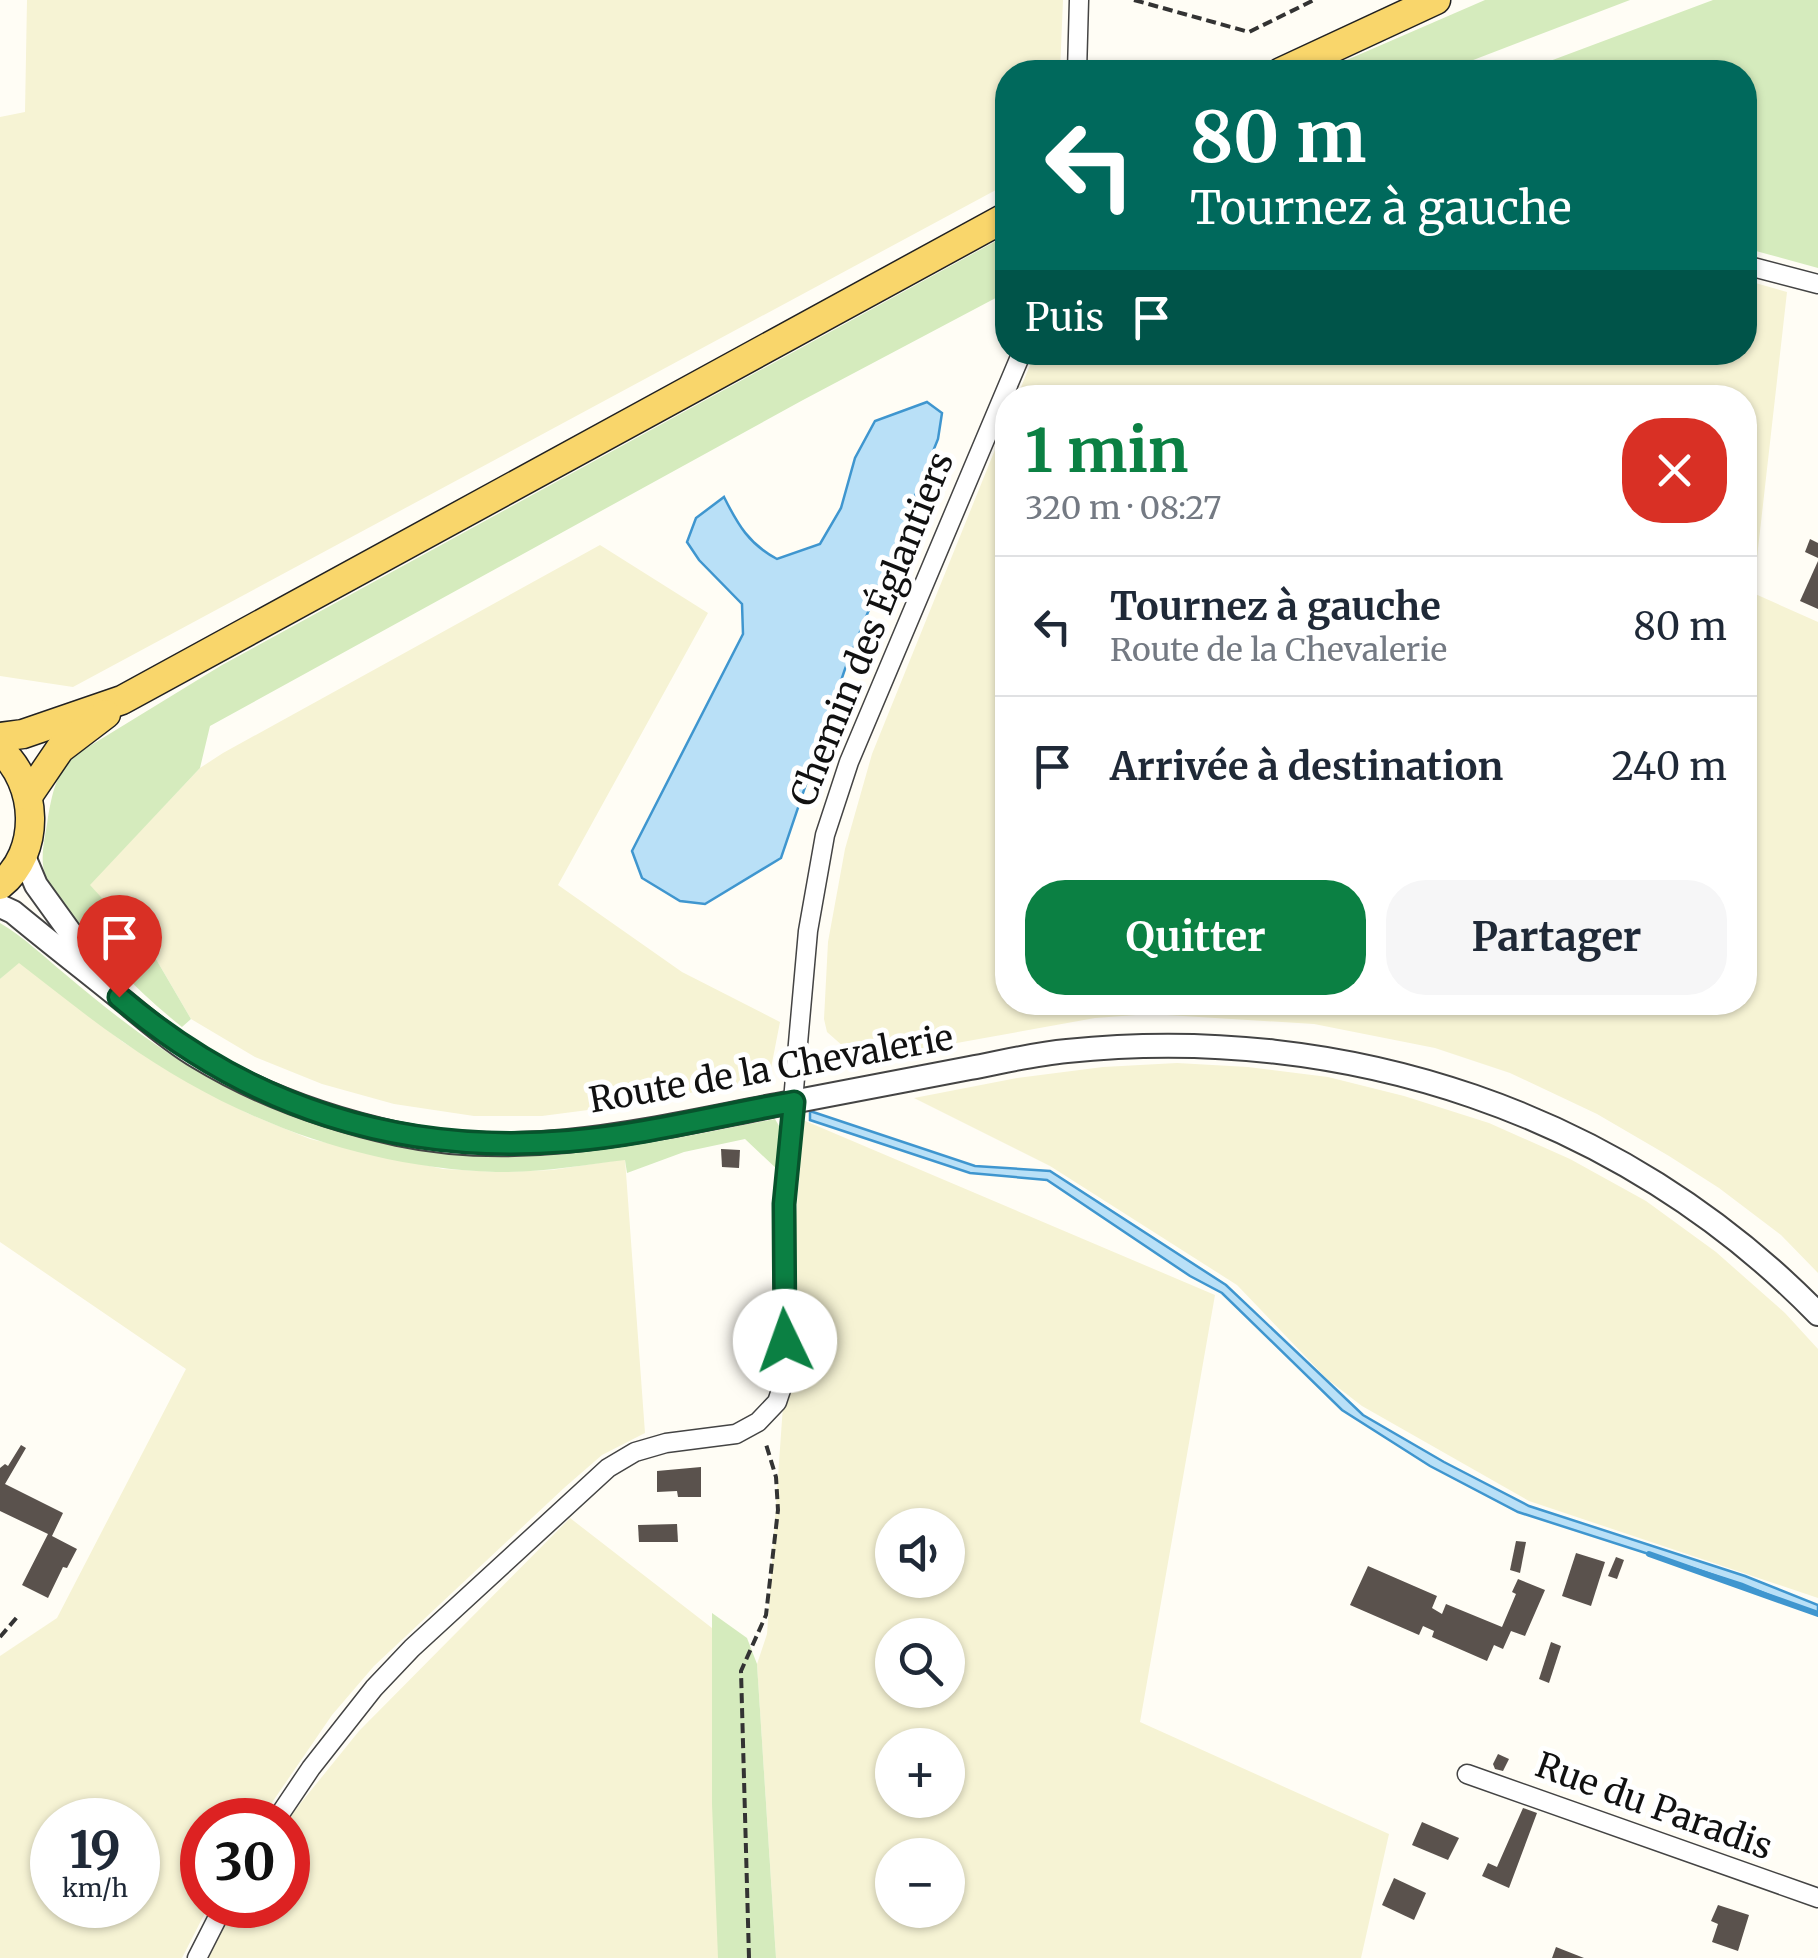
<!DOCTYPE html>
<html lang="fr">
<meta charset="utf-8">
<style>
body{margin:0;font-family:Merriweather,serif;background:#f6f6f7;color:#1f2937;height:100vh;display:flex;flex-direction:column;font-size:38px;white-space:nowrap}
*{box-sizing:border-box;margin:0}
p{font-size:32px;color:#747a83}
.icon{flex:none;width:55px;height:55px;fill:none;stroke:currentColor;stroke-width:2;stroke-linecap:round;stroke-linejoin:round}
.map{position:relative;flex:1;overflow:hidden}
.details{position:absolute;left:995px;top:385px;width:762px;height:630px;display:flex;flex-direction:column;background:#fff;border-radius:40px;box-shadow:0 2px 8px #0004}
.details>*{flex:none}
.guide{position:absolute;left:995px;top:60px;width:762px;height:305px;border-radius:40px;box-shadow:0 2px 8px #0004;background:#00695c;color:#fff;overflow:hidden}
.buttons{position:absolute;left:875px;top:1508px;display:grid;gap:20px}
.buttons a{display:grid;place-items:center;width:90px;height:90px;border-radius:50%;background:#fff;box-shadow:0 2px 8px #0004;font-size:50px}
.speed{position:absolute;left:30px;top:1798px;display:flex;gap:20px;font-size:50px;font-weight:700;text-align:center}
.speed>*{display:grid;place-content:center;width:130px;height:130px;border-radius:50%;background:#fff;box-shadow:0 2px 8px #0004;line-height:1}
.speed small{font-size:25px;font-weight:400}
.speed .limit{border:15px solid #d22;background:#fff;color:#111}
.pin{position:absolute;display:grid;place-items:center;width:85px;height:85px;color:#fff;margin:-102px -42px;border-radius:50% 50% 50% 0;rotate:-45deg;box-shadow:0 0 10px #0007}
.pin .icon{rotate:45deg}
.me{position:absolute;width:110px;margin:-55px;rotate:357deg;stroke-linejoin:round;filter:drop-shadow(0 0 8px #0008)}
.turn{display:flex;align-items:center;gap:35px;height:210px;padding:0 30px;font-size:45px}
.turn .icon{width:130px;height:130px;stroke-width:2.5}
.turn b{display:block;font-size:70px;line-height:85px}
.then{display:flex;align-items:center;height:95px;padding:0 30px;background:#0003;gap:20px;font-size:38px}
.round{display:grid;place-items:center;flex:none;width:105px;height:105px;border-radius:40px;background:#f6f6f7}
.headline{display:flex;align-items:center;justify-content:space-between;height:170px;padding:0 30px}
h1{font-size:60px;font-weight:700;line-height:75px;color:#0b8043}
.primary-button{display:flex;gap:20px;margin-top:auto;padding:20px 30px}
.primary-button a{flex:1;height:115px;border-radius:40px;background:#0b8043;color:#fff;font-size:40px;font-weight:700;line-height:115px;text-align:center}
.primary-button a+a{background:#f6f6f7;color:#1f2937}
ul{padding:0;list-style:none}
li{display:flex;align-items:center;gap:30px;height:140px;padding:0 30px;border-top:2px solid #e0e1e3}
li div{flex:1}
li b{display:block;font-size:38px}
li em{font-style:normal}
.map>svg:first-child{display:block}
.farmland{fill:#f6f3d4;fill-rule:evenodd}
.green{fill:#d5ebbd}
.water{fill:#b9e0f7;stroke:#3f96cf;stroke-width:2.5}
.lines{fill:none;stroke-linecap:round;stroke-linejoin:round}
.stream{stroke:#3f96cf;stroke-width:6}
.building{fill:#5a524d}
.minor-casing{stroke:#444;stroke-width:21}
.tertiary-casing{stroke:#444;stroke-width:26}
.primary-casing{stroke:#222;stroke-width:31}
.path{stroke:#333;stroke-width:4;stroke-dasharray:10 5;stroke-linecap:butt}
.minor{stroke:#fff;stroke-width:18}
.tertiary{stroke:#fff;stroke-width:22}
.primary{stroke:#f9d66b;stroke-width:28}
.route-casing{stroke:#07532c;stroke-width:25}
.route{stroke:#0b8043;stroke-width:18}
.labels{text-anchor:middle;stroke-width:10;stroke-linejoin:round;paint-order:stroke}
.street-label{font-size:35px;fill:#111;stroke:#fff}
</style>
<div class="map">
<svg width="1818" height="1958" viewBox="0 0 1818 1958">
<rect width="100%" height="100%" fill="#fffdf5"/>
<g class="farmland">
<polygon points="27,0 1063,0 1060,72 1008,72 1007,184 73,687 0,676 0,117 25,112"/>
<polygon points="1745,280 1787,292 1753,593 1818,622 1818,1273 1781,1235 1719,1188 1669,1156 1597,1114 1510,1073 1435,1048 1314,1024 1150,1014 1095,1018 901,1053 860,1053 844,1047 827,1032 824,1019 828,942 845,849 872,754 1007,420 1008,1002 1745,1002 1745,398 1017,397 1035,353 1745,352"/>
<polygon points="600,545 708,613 558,885 682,972 780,1022 771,1068 750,1081 634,1104 542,1116 474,1116 394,1104 322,1084 255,1057 191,1019 153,954 89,885 200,768 223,753"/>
<path d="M 19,962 L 123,1042 L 184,1080 L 247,1113 L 310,1139 L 443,1169 L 499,1172 L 552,1170 L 625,1159 L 645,1433 L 602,1455 L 564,1488 L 374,1666 L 332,1715 L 260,1820 L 202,1820 L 202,1905 L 209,1905 L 182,1958 L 0,1958 L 0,1656 L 57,1618 L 186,1369 L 0,1242 L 0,979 ZM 52,1820 L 138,1820 L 138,1905 L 52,1905 Z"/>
<polygon points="1177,1063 1248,1067 1328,1077 1404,1096 1489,1123 1570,1159 1646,1201 1716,1252 1785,1313 1818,1349 1818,1598 1529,1501 1362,1406 1327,1379 1237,1285 1050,1166 914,1098 1017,1078 1103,1067"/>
<path d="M 803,1120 L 1215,1295 L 1140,1722 L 1389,1834 L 1361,1958 L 776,1958 L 757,1664 L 767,1634 ZM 892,1525 L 948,1525 L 948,1580 L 892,1580 ZM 892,1635 L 948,1635 L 948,1690 L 892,1690 ZM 892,1745 L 948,1745 L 948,1800 L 892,1800 ZM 892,1855 L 948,1855 L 948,1910 L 892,1910 Z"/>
<polygon points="570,1518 712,1628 722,1958 207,1958 228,1905 288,1905 287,1820 359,1731"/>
</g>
<g class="green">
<polygon points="1485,0 1630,0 1442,72 1319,72"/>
<polygon points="1713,0 1818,0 1818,268 1745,248 1745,72 1549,72 1550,61"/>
<path d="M 1007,235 L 1007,292 L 803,400 L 210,726 L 200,768 L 90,885 L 153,954 L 191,1019 L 182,1027 C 138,992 103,955 69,910 C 60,898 48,885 44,871 C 40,853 46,834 48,817 C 53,790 56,774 75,755 L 222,665 Z"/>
<path d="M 0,923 C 24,937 44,957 65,974 C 98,1002 132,1029 168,1053 C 286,1130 425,1166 565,1154 C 636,1148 706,1132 775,1119 L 782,1131 L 779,1171 L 745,1139 L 684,1152 L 627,1173 L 625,1160 C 582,1165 540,1173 496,1172 C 361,1168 232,1119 122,1041 C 87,1017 53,989 19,963 L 0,979 Z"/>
<polygon points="712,1613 747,1638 757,1664 776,1958 718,1958 712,1804"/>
</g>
<g class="water">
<path d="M 927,402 L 942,413 L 938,439 L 845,669 L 781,858 L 705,904 L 680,901 L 642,878 L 632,851 L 743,634 L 742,604 L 699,560 L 687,542 L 696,518 L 724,497 C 738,525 749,544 777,559 L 820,544 L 841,508 L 855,458 L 875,421 Z"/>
<polygon points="810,1111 975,1166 1050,1171 1226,1285 1363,1415 1444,1462 1529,1506 1745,1576 1818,1605 1818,1615 1742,1584 1518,1512 1430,1466 1342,1410 1222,1293 1190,1276 1047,1180 970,1173 810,1120"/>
</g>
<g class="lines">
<polyline class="stream" points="1649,1554 1818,1614"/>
</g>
<g class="building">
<polygon points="1810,539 1818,543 1818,558 1805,552"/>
<polygon points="1818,561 1818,609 1800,601"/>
<polygon points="721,1149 740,1150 739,1168 722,1167"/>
<polygon points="21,1445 26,1448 5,1484 63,1513 52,1536 77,1549 67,1568 63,1567 48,1598 22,1585 48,1534 0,1511 0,1468 5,1464 8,1466"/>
<polygon points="701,1467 701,1497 678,1497 677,1491 657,1492 657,1471"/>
<polygon points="677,1524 678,1542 639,1542 638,1525"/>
<polygon points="1516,1541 1526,1542 1520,1573 1510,1570"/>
<polygon points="1576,1553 1605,1562 1591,1606 1562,1596"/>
<polygon points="1616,1557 1624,1560 1617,1579 1608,1576"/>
<polygon points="1368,1566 1437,1596 1432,1608 1442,1614 1446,1604 1502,1627 1516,1594 1512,1592 1518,1579 1545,1590 1525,1636 1511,1631 1503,1649 1494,1645 1487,1661 1432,1637 1434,1631 1423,1626 1419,1635 1350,1605"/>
<polygon points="1551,1642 1561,1646 1549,1683 1539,1679"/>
<polygon points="1498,1754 1509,1759 1503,1771 1495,1769 1493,1764"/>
<polygon points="1523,1808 1537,1813 1509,1888 1482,1876 1488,1863 1497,1867"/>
<polygon points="1422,1822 1459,1838 1448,1860 1412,1845"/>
<polygon points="1394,1878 1426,1893 1414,1920 1382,1905"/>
<polygon points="1718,1905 1749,1915 1738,1951 1712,1942 1718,1924 1711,1921"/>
<polygon points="1556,1947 1584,1958 1552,1958"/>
</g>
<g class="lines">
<defs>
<g id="minor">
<polyline points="1077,72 1079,0"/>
<polyline points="1745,265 1818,284"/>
<polyline points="1467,1774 1818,1898"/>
<polyline points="276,1820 311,1768 374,1688 412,1648 608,1468 635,1452 666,1443 736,1434 758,1422 777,1402 787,1372 783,1281 784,1204 799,1032 808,931 825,835 849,762 1022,352"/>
<polyline points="197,1958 224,1905"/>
</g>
<g id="tertiary">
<polyline points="23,854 36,885 98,971"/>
<path d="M 0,906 L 13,912 C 48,941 84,969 120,998 C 145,1018 169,1040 198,1057 C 259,1094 329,1119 398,1134 C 528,1162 659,1127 787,1103 C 848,1091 909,1080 970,1068 C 1002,1062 1034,1054 1067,1051 C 1345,1022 1622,1113 1818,1314"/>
</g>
<g id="primary">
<polyline points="1281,72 1436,0"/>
<polyline points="0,737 23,734 122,700 1008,216"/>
<path d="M 0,750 C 38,783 42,852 0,885"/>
<polyline points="28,796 60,749 106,714"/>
</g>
</defs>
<use href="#minor" class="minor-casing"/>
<use href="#tertiary" class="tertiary-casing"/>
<use href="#primary" class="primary-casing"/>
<g class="path">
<polyline points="1134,0 1249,32 1314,0"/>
<polyline points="0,1637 18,1616"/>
<polyline points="749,1958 741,1671 766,1615 778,1510 776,1477 765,1441"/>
</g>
<use href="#minor" class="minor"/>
<use href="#tertiary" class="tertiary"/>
<use href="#primary" class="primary"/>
</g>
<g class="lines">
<defs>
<path id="route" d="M 119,997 C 250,1108 398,1155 569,1141 C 644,1135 719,1115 794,1102 L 784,1204 L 785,1341"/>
</defs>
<use href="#route" class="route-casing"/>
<use href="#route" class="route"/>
</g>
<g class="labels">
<g class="street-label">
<text transform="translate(872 629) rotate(-68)" y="12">Chemin des Églantiers</text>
<text transform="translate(771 1069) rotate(-10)" y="12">Route de la Chevalerie</text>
<text transform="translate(1654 1806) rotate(20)" y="12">Rue du Paradis</text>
</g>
</g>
</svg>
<div class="buttons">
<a><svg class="icon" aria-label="sound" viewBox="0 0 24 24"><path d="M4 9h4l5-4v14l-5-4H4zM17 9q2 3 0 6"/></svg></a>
<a><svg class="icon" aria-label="search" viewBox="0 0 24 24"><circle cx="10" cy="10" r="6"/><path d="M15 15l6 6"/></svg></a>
<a>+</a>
<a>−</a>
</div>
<div class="speed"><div>19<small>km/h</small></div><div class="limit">30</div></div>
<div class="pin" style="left:119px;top:997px;background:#d93025"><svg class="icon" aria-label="arrive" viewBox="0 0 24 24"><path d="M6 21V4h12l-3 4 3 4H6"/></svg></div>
<svg class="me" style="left:785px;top:1341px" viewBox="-20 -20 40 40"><circle r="19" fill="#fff"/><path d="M0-13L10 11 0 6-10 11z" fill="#0b8043"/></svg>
<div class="guide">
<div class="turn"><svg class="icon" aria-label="left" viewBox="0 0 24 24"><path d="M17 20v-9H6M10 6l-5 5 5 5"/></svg><div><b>80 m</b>Tournez à gauche</div></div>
<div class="then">Puis<svg class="icon" aria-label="arrive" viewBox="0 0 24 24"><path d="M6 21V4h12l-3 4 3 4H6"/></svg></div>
</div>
<section class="details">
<div class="headline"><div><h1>1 min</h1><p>320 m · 08:27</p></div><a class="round" style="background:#d93025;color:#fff"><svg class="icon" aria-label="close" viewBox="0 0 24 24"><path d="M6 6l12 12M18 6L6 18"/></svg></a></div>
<ul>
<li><svg class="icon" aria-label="left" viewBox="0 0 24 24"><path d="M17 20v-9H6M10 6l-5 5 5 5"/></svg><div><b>Tournez à gauche</b><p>Route de la Chevalerie</p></div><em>80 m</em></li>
<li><svg class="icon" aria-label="arrive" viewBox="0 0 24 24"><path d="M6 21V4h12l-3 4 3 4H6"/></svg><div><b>Arrivée à destination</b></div><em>240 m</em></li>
</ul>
<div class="primary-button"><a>Quitter</a><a>Partager</a></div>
</section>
</div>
